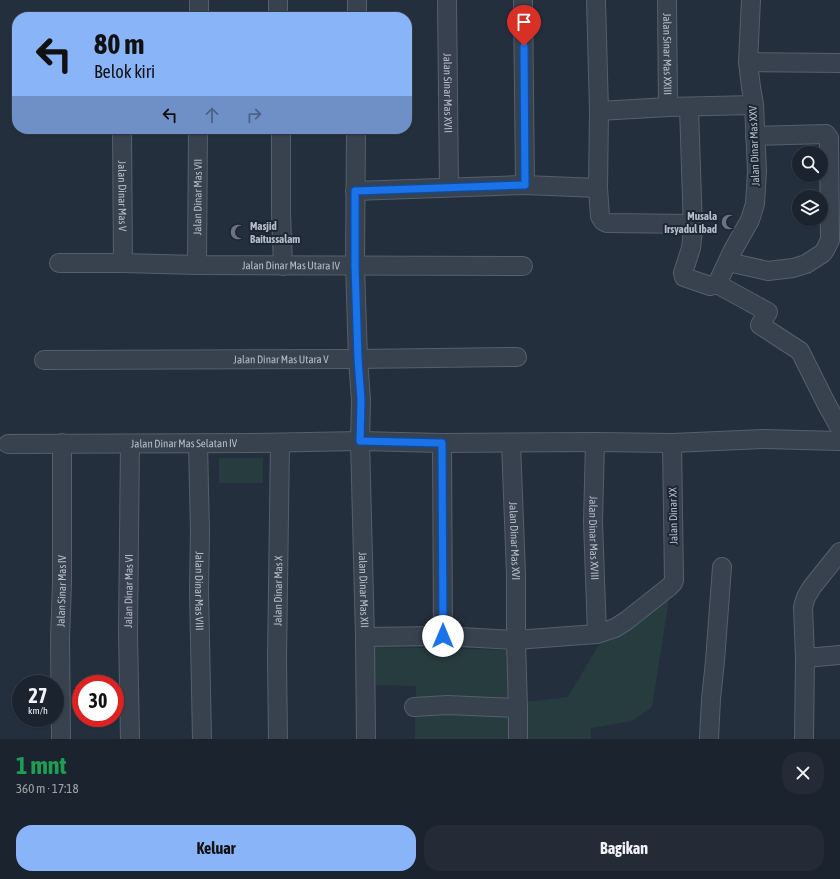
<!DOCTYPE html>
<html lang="id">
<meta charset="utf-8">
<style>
body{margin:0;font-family:"Asap Condensed",sans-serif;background:#242b36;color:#f1f3f6;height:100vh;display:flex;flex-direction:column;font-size:15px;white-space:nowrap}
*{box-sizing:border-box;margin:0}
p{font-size:13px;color:#a0a4aa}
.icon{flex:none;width:22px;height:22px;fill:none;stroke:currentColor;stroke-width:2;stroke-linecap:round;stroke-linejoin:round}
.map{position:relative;height:739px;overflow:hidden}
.side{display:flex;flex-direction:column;background:#1b232e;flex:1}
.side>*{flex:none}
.top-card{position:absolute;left:12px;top:12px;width:400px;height:122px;border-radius:16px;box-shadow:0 1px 3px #0004,0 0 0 1px #39404a;background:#8ab4f8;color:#111;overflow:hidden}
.tools{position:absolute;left:792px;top:146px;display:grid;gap:8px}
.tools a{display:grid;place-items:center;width:36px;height:36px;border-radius:50%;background:#1b232e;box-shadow:0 1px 3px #0004,0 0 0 1px #39404a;font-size:20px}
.speed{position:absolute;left:12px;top:675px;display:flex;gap:8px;font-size:20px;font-weight:700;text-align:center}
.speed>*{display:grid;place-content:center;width:52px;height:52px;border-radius:50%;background:#1b232e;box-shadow:0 1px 3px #0004,0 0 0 1px #39404a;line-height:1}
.speed small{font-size:10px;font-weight:400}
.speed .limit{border:6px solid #d22;background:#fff;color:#111}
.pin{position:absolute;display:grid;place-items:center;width:34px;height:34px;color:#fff;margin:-41px -17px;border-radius:50% 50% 50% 0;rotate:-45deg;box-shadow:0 0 4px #0007}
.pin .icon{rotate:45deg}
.me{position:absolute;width:44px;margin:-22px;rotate:0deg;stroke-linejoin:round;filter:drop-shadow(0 0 3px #0008)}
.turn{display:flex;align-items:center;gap:14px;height:84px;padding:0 16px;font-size:18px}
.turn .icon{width:52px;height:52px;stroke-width:2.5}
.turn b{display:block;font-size:28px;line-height:34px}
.lanes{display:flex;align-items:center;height:38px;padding:0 16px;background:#0003;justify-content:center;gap:20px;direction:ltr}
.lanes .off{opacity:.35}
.round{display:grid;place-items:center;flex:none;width:42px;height:42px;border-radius:16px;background:#242b36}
.headline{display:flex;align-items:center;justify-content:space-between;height:68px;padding:0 16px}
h1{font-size:24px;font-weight:700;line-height:30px;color:#1e9e55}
.button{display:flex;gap:8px;margin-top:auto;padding:8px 16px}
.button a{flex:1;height:46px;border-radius:16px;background:#8ab4f8;color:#111;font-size:16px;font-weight:700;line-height:46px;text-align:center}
.button a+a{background:#242b36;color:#f1f3f6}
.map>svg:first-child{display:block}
.green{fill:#263c3f}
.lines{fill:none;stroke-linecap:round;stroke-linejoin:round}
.street-casing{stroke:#565f6c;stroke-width:20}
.street{stroke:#38414e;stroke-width:18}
.route-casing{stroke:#114b97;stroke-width:10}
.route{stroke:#1a73e8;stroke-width:7}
.labels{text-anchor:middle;stroke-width:4;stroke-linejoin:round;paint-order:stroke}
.street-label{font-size:11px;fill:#b4bcc9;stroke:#1d2633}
.poi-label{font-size:11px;font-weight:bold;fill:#b4bcc9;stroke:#1d2633;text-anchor:end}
</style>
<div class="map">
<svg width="840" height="739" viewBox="0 0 840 739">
<rect width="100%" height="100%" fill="#242f3e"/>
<g class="green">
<rect x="219" y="458" width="44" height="25"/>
<polygon points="670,592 652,707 632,721 591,728 591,739 527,739 526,702 568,697 598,646"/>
<polygon points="372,647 511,650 509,739 415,739 416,686 371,685"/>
</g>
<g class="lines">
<defs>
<g id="street">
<path id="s1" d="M 447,0 L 449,187"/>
<polyline points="523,0 525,185"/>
<polyline points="596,0 599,111 598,188 600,216 603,221 607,223 692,224"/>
<path id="s2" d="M 667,0 L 668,107"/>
<polyline points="199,17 199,0"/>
<polyline points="278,17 278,0"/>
<polyline points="357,17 357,0"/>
<polyline points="748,62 840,63"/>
<polyline points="689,107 693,230 691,248 683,273 684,277 710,286 714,285 717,284 768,312 760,325 800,351 827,405 840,428"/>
<polyline points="599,111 668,107 754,105"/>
<path id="s3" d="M 122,129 L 123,263"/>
<polyline points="281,129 281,213 283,266"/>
<path id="s4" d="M 356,129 L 355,266 L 358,359 L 361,400 L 360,441 L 365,637 L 366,739"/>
<polyline points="355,191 525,185 598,188"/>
<polyline points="728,262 768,271 793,268 806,264 823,253 825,250 830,240 829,138 826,134 755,136"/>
<path id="s5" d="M 59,263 L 123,263 L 197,265 L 523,266"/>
<path id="s6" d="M 197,265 L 198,129"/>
<polyline points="717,284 733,250 750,220 755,204 757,171 754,105 751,87 748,62 751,0"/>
<path id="s7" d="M 44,360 L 358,359 L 517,357"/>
<path id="s8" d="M 595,442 L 593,522 L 597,634"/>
<polyline points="442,443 443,636"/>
<path id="s9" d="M 511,443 L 516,574 L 516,640 L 518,708 L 518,739"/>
<path id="s10" d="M 8,444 L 255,443 L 360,441 L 442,443 L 595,442 L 672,443 L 764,439 L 840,441"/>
<path id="s11" d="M 198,444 L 200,532 L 199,590 L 202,739"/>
<polyline points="365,637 443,636 516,640 569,636 597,634 615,628 626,621 669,587 673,583 674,580 672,443"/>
<polyline points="805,658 840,655"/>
<polyline points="414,707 447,705 518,708"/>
<path id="s12" d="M 61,739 L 60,638 L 62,583 L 62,443"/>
<path id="s13" d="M 130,739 L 128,633 L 130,444"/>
<path id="s14" d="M 278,739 L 277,659 L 280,443"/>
<polyline points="709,739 711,699 715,661 722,567"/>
<polyline points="804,739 805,658 803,607 806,597 812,587 840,552"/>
</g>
</defs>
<use href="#street" class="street-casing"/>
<use href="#street" class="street"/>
</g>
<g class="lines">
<defs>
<polyline id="route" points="443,636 442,443 360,441 361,400 358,359 355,266 355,191 525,185 524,46"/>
</defs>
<use href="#route" class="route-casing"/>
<use href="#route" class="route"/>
</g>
<defs>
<symbol id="mosque-bare" viewBox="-9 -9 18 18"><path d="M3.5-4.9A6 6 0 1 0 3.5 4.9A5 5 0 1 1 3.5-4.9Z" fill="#6b7280" stroke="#1d2633" stroke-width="2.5" paint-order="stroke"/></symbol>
</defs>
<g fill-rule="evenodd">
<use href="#mosque-bare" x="718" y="211" width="22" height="22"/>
<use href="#mosque-bare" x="227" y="221" width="22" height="22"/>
</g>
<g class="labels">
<g class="street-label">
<text dy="4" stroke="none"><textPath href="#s2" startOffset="54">Jalan Sinar Mas XXIII</textPath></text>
<text dy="4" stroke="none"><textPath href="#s1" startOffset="93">Jalan Sinar Mas XVII</textPath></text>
<text transform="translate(754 146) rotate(-92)" y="4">Jalan Dinar Mas XXV</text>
<text dy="4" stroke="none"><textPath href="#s3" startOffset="67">Jalan Dinar Mas V</textPath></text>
<text dy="4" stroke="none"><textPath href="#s6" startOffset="68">Jalan Dinar Mas VII</textPath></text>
<text dy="4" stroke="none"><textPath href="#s5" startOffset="232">Jalan Dinar Mas Utara IV</textPath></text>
<text dy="4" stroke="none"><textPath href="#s7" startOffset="237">Jalan Dinar Mas Utara V</textPath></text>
<text dy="4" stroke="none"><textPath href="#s10" startOffset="176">Jalan Dinar Mas Selatan IV</textPath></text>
<text transform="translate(673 516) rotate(-91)" y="4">Jalan Dinar XX</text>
<text dy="4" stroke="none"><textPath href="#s8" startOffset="96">Jalan Dinar Mas XVIII</textPath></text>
<text dy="4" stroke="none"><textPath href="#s9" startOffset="98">Jalan Dinar Mas XVI</textPath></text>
<text dy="4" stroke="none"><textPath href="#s4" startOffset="461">Jalan Dinar Mas XII</textPath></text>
<text dy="4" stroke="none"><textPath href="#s12" startOffset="148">Jalan Sinar Mas IV</textPath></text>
<text dy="4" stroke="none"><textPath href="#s13" startOffset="148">Jalan Dinar Mas VI</textPath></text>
<text dy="4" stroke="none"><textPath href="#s11" startOffset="147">Jalan Dinar Mas VIII</textPath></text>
<text dy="4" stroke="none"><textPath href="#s14" startOffset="148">Jalan Dinar Mas X</textPath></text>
</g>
<g class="poi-label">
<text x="717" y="220">Musala<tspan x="717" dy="13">Irsyadul Ibad</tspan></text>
<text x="250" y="230" text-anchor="start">Masjid<tspan x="250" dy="13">Baitussalam</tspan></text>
</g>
</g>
</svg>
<div class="tools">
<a><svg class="icon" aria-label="search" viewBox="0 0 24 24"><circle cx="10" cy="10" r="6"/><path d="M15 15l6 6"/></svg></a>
<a><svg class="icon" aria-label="layers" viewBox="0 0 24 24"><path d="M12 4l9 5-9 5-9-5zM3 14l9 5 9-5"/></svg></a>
</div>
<div class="speed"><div>27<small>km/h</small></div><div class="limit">30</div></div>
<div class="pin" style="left:524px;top:46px;background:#d93025"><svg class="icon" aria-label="arrive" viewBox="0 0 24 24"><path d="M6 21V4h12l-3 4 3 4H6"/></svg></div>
<svg class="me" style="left:443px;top:636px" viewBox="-20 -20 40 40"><circle r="19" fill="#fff"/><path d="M0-13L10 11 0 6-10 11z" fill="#1a73e8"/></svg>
<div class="top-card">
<div class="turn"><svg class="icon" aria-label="left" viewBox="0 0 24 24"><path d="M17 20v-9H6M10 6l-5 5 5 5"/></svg><div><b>80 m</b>Belok kiri</div></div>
<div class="lanes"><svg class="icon" aria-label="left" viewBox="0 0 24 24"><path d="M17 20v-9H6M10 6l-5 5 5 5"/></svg><svg class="icon off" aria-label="ahead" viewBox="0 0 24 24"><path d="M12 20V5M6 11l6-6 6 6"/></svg><svg class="icon off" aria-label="right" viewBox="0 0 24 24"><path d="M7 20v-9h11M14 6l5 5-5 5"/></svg></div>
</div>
</div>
<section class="side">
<div class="headline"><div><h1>1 mnt</h1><p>360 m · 17:18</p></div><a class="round"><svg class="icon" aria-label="close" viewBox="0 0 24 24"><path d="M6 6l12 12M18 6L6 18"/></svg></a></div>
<div class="button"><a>Keluar</a><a>Bagikan</a></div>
</section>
